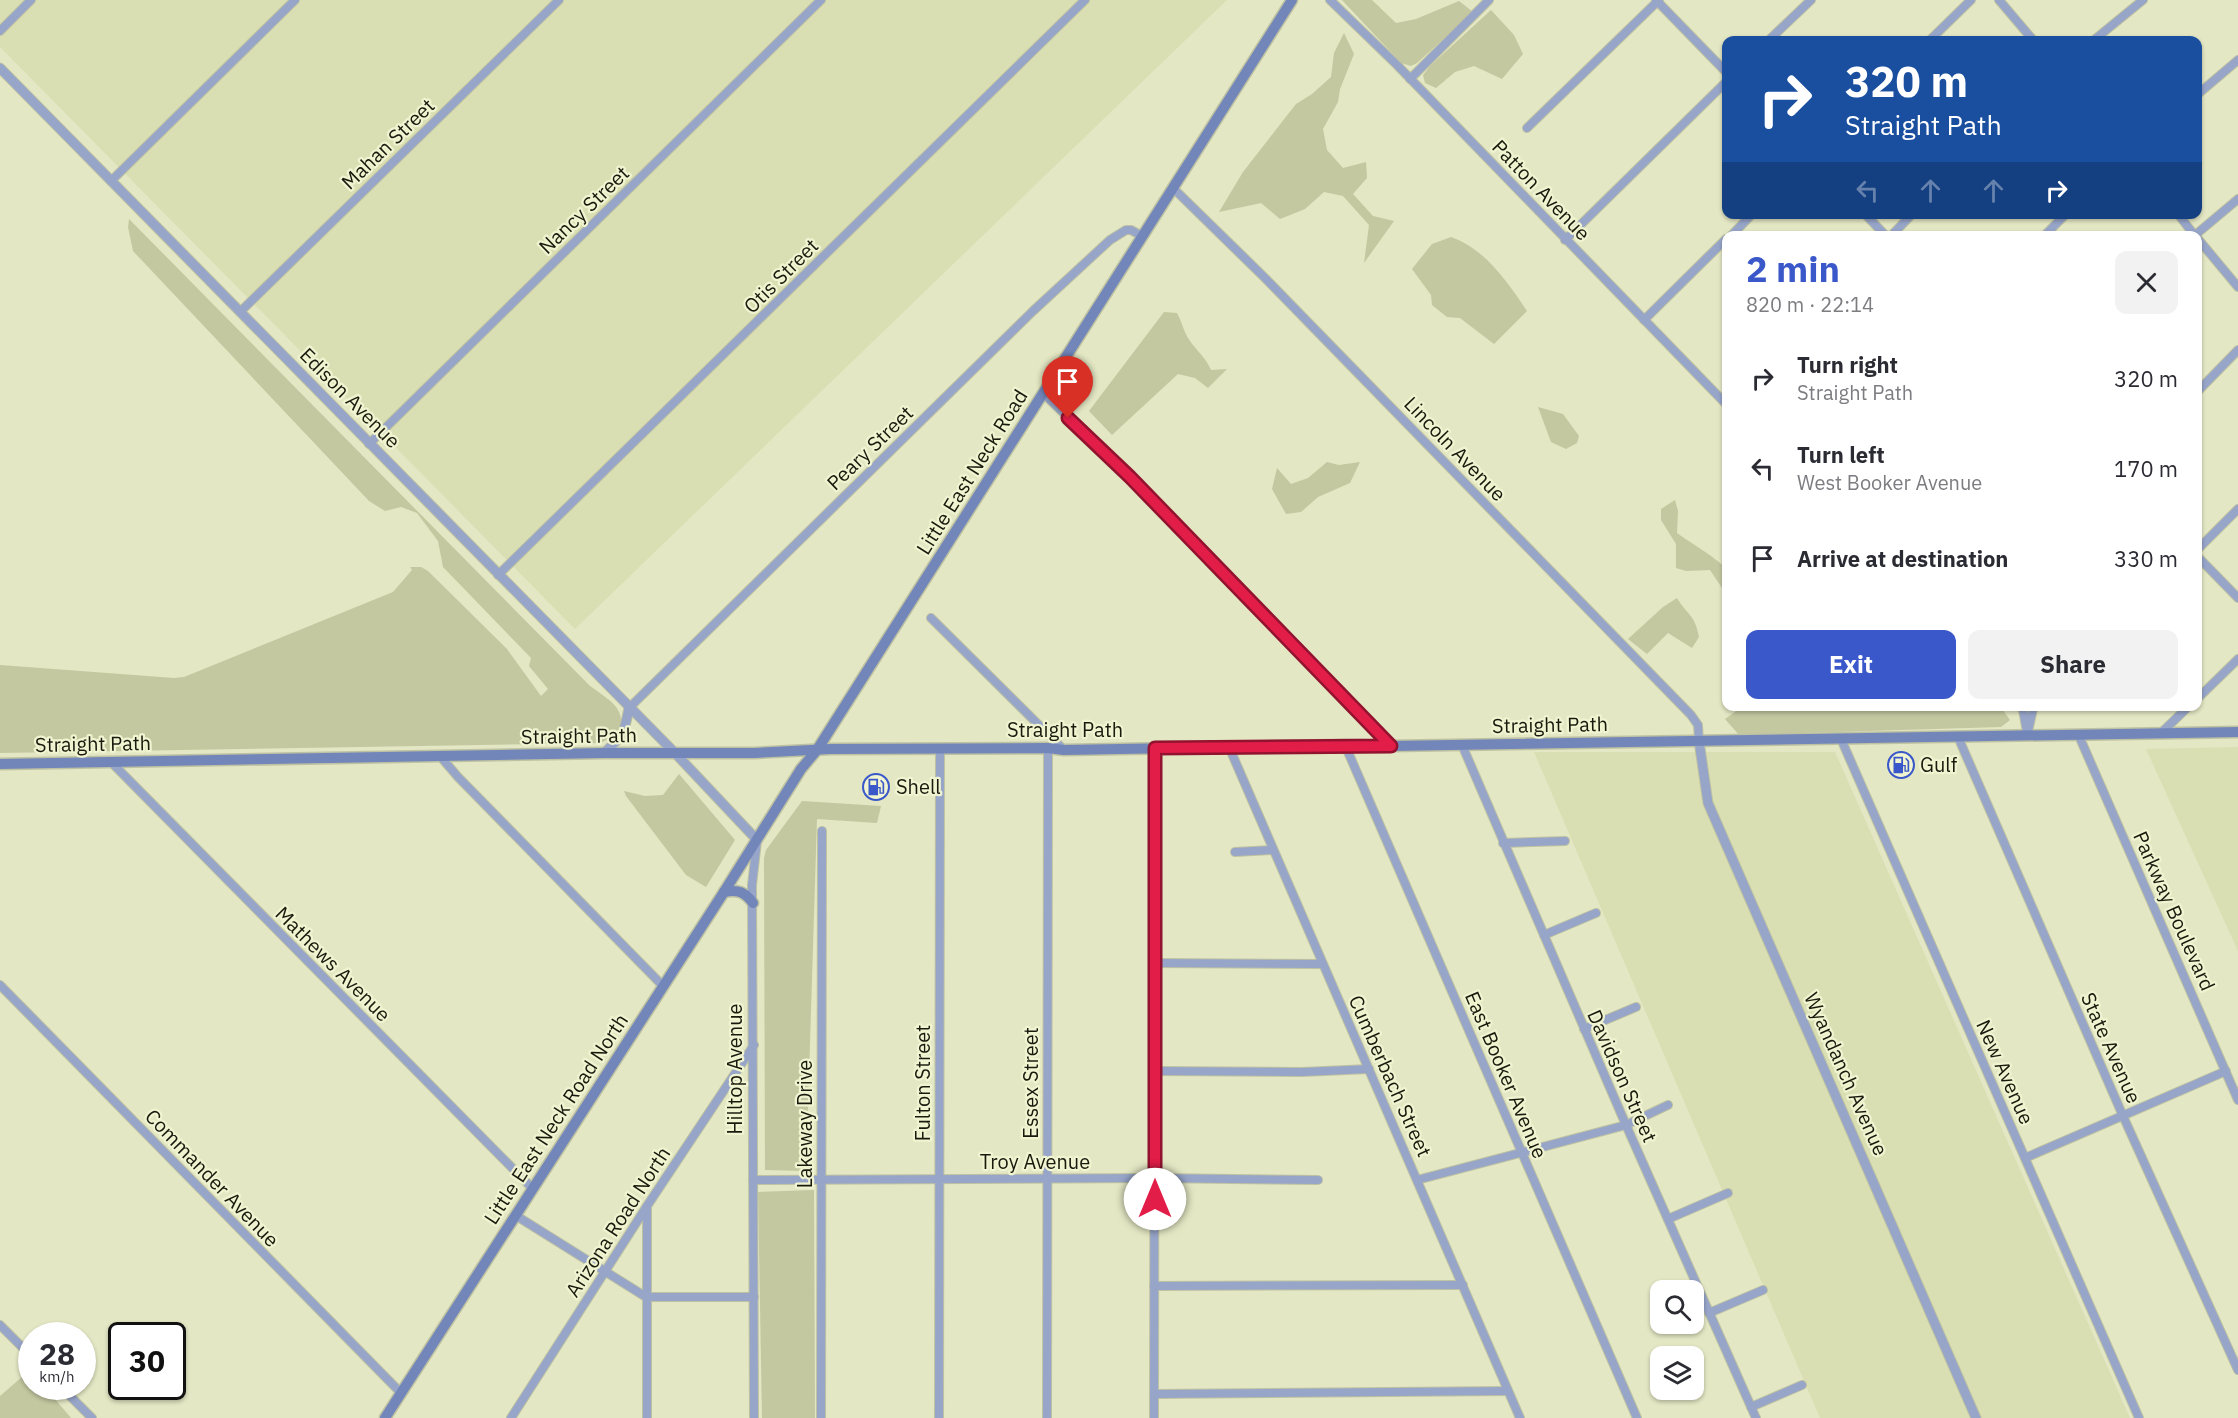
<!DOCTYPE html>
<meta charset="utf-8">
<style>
body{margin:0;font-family:"IBM Plex Sans",sans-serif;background:#f2f2f3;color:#2b2b33;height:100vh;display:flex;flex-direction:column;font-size:22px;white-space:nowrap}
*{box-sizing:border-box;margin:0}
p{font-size:20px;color:#7c7c81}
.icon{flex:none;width:33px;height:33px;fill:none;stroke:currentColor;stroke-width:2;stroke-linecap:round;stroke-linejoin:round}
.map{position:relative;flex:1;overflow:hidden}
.panel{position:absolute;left:1722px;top:231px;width:480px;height:480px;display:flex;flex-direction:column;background:#fff;border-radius:12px;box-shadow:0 2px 4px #0004}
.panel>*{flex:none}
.banner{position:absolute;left:1722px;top:36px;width:480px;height:183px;border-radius:12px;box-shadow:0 2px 4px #0004;background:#1a4fa0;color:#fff;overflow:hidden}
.controls{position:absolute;left:1650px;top:1280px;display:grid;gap:12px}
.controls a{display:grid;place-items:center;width:54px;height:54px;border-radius:12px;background:#fff;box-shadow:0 2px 4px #0004;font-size:30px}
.speed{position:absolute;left:18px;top:1322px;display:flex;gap:12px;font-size:30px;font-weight:700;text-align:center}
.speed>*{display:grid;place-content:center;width:78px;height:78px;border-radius:50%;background:#fff;box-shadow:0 2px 4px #0004;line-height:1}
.speed small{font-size:15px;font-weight:400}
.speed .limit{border:3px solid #111;border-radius:9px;background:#fff;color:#111}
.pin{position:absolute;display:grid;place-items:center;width:51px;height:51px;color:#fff;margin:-62px -26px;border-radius:50% 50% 50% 0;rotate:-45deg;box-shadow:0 0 6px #0007}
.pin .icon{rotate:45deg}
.me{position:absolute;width:66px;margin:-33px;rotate:0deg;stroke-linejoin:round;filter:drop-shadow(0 0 4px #0008)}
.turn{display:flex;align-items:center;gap:21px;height:126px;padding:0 24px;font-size:27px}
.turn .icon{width:78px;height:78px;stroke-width:2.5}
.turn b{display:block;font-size:42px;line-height:51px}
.lanes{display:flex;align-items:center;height:57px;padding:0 24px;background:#0003;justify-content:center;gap:30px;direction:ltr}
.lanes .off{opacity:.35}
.round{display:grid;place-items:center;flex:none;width:63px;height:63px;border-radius:12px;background:#f2f2f3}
.head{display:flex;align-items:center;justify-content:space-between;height:102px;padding:0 24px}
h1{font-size:36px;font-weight:700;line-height:45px;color:#3a58ca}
.primary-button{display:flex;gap:12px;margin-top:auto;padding:12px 24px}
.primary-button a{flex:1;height:69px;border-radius:12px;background:#3a58ca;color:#fff;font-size:24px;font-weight:700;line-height:69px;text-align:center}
.primary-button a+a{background:#f2f2f3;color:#2b2b33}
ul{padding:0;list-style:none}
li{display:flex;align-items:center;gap:18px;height:90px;padding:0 24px}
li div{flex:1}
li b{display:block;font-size:22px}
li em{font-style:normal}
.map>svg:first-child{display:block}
.built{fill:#dadfb3}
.green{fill:#c4c8a0}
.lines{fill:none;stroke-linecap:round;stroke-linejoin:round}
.minor-casing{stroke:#bfc2a2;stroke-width:10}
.tertiary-casing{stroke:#bfc2a2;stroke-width:11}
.secondary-casing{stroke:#bfc2a2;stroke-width:13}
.minor{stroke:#97a5c9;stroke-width:8}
.tertiary{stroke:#97a5c9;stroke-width:9}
.secondary{stroke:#7286ba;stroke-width:10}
.route-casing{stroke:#92132f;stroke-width:15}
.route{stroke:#e11d48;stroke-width:10}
.labels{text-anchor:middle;stroke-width:4.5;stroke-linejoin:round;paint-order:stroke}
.street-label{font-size:20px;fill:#191a0d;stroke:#f0f4d0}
.poi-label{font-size:20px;fill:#191a0d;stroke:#f0f4d0;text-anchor:start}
</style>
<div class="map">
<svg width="2238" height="1418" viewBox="0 0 2238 1418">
<rect width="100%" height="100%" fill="#e3e7c3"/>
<g class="built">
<polygon points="0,0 1227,0 575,629 0,47"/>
<polygon points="2238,747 2238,951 2146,749"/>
<polygon points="1534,752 1835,752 2130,1418 1820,1418"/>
</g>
<g class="green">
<polygon points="1342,0 1372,0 1396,23 1416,19 1459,1 1473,12 1417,63 1411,66 1401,63"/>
<polygon points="1491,10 1514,35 1523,54 1502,79 1474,66 1455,72 1436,88 1425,83 1423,75 1431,65"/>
<polygon points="1344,33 1354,54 1340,89 1338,102 1323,129 1327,150 1343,168 1366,162 1367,178 1353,194 1373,216 1394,221 1364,263 1369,225 1343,196 1324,192 1305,209 1280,219 1261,203 1219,212 1243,172 1296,104 1312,94 1331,77 1334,53"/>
<path d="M 129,219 L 590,686 C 609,700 629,709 618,735 L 600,743 L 0,753 L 0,665 L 174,678 L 184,677 L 393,592 L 412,570 L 410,567 L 421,567 L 428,571 L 507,649 L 541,696 L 548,689 L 529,666 L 531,658 L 443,567 L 438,541 L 417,513 L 401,507 L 385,511 L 369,501 L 133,251 L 128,227 Z"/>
<path d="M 1451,237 C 1485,249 1507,281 1527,311 L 1494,344 L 1460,318 L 1447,317 L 1432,305 L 1431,295 L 1412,269 L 1432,244 Z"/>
<path d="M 1164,312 L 1177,313 C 1182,322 1184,333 1190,341 C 1197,351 1206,358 1211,370 L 1227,369 L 1208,388 L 1195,378 L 1178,374 L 1112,435 L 1089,411 Z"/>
<polygon points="1538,407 1563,414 1579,436 1577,443 1566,449 1551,442"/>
<polygon points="1327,462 1339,465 1360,462 1350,483 1318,497 1301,512 1286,514 1272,489 1277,468 1291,484 1308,478"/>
<path d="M 1675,500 L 1678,511 L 1677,533 C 1686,540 1725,563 1726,570 C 1728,577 1727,587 1726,594 L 1710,570 L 1686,571 L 1676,568 L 1676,544 L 1661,520 L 1661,509 Z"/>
<path d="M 1677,598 C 1686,614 1695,614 1699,637 L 1692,648 L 1668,633 L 1647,654 L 1628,639 L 1663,607 Z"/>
<polygon points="1742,707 2000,706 2010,720 2001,727 1739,735 1725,719"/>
<polygon points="679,774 735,840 706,887 686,875 626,796 624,791 645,796 663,795"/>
<polygon points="802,801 881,806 877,823 817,819 806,1171 765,1170 764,858 766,850"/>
<polygon points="814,1190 815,1418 762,1418 758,1192"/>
<polygon points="30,1370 32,1386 44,1386 71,1418 0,1418 0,1396"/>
</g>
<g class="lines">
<defs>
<g id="minor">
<polyline points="1330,0 1397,65 1726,404"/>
<polyline points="1656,0 1726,72"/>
<polyline points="1999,0 2033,40"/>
<polyline points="0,31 31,0"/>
<polyline points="1769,40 1811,0"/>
<polyline points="1930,40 1971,0"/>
<polyline points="2094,40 2143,0"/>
<polyline points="1410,79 1489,0"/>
<polyline points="2198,94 2238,60"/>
<polyline points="1527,128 1659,0"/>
<polyline points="111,181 295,0"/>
<polyline points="1173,188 1265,278 1691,715 1698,725 1699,741"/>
<polyline points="1865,214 1886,236"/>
<polyline points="2178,214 2195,236"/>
<polyline points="1731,236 1752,214"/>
<polyline points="1891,236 1912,214"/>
<polyline points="2044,236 2066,214"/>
<polyline points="2194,236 2238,199"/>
<polyline points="2198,239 2238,287"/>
<polyline points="1565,240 1726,82"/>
<polyline points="240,312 559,0"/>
<polyline points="1644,320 1726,239"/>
<polyline points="2198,391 2238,350"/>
<polyline points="1043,393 1130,477 1391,746"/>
<polyline points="369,444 821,0"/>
<polyline points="2198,549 2238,509"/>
<polyline points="2198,557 2238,598"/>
<polyline points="498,575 1085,0"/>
<polyline points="931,618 1064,750"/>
<polyline points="2198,698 2238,659"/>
<polyline points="2020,706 2023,710 2027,732"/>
<polyline points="629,708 1033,311 1110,240 1126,230 1131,230 1142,236"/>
<polyline points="2160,734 2189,706"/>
<polyline points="2027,736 2033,709 2036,706"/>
<polyline points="2079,736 2238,1100"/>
<polyline points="1958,737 2123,1116 2238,1370"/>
<polyline points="1841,739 2139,1418"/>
<polyline points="1345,745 1637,1418"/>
<polyline points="1462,745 1626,1125 1756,1418"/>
<polyline points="1229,747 1520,1418"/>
<polyline points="440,756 458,777 663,986"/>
<polyline points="111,762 532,1188"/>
<polyline points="1503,843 1565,841"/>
<polyline points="1235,852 1273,850"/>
<polyline points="1544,935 1596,913"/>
<polyline points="1155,963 1322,964"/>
<polyline points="0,985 401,1393"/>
<polyline points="1584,1029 1636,1007"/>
<polyline points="1155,1071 1302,1072 1369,1069"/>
<polyline points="2025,1158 2226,1071"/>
<polyline points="753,1180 1155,1178 1318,1180"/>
<polyline points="1417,1180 1626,1125 1668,1105"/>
<polyline points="515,1215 646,1297 754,1297"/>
<polyline points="1668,1219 1728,1193"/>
<polyline points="1154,1286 1463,1285"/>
<polyline points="1709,1313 1763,1290"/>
<polyline points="0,1325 32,1357"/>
<polyline points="60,1386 92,1418"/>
<polyline points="1154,1394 1508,1391"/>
<polyline points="1751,1407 1802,1385"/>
<polyline points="511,1418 647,1206 754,1045"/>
<polyline points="647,1418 647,1207"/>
<polyline points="754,1418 752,885 757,841"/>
<polyline points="821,1418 822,831"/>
<polyline points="939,1418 940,749"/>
<polyline points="1047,1418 1048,748"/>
<polyline points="1154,1418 1155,748"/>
</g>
<g id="tertiary">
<polyline points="0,68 675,753 757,840"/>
<polyline points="1699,741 1708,803 1976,1418"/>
<path d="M 604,753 C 624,735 624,734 629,708"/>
</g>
<g id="secondary">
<polyline points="0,764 604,753 754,753 830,749 1048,748 1064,750 1345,745 1391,746 2238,732"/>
<path d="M 724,892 C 738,889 745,892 753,903"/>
<polyline points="385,1418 724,892 801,769 817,750 1292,0"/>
</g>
</defs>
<use href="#minor" class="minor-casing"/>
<use href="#tertiary" class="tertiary-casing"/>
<use href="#secondary" class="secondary-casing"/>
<use href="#minor" class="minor"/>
<use href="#tertiary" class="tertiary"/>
<use href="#secondary" class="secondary"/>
</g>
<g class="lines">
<defs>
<polyline id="route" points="1068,418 1130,477 1391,746 1155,748 1155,1199"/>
</defs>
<use href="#route" class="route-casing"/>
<use href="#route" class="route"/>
</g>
<defs>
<symbol id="fuel-ring" viewBox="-11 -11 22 22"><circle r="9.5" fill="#f0f4d0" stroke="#3a58ca" stroke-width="1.5"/><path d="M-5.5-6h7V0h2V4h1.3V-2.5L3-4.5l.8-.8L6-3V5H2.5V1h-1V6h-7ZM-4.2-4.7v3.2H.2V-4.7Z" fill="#3a58ca"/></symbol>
</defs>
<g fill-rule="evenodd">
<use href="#fuel-ring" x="1886" y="750" width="30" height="30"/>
<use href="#fuel-ring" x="861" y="772" width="30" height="30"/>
</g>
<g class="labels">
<g class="street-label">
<text transform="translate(388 144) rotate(-44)" y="7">Mahan Street</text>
<text transform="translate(1541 190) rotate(46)" y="7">Patton Avenue</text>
<text transform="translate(584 210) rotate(-44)" y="7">Nancy Street</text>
<text transform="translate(781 276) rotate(-45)" y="7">Otis Street</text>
<text transform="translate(350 398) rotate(45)" y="7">Edison Avenue</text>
<text transform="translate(870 448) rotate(-44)" y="7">Peary Street</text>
<text transform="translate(1455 449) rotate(46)" y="7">Lincoln Avenue</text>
<text transform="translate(972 472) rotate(-58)" y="7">Little East Neck Road</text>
<text transform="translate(1550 725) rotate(-1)" y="7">Straight Path</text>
<text x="1065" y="737">Straight Path</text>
<text transform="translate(579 736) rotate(-1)" y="7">Straight Path</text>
<text transform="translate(93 744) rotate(-1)" y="7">Straight Path</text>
<text transform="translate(2174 911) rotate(66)" y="7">Parkway Boulevard</text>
<text transform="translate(333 964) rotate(45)" y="7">Mathews Avenue</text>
<text transform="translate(2111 1048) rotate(66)" y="7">State Avenue</text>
<text transform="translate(735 1069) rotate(-90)" y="7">Hilltop Avenue</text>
<text transform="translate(2005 1072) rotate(66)" y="7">New Avenue</text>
<text transform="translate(1846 1074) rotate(66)" y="7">Wyandanch Avenue</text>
<text transform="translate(1506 1075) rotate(67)" y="7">East Booker Avenue</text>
<text transform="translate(1390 1076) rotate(66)" y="7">Cumberbach Street</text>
<text transform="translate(1622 1076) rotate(66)" y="7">Davidson Street</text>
<text transform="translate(923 1083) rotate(-90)" y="7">Fulton Street</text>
<text transform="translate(1031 1083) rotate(-90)" y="7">Essex Street</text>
<text transform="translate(556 1119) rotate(-57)" y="7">Little East Neck Road North</text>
<text transform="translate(805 1124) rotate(-90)" y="7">Lakeway Drive</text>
<text x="1035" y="1169">Troy Avenue</text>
<text transform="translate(212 1178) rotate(46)" y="7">Commander Avenue</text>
<text transform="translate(618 1222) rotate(-57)" y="7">Arizona Road North</text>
</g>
<g class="poi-label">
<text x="1920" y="772">Gulf</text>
<text x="896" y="794">Shell</text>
</g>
</g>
</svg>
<div class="controls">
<a><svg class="icon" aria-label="search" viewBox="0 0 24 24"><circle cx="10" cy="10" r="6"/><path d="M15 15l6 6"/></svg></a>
<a><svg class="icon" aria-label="layers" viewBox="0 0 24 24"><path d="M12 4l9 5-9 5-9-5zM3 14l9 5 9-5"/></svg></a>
</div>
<div class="speed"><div>28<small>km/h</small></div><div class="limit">30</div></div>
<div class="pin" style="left:1068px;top:418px;background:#d93025"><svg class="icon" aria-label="arrive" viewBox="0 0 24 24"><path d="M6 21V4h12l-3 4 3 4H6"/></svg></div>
<svg class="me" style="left:1155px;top:1199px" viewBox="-20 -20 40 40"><circle r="19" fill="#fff"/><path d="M0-13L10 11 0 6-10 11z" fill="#e11d48"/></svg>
<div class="banner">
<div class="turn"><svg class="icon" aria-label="right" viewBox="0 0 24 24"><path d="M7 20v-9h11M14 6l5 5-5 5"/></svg><div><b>320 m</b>Straight Path</div></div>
<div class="lanes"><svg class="icon off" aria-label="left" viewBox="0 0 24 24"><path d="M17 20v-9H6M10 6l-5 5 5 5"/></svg><svg class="icon off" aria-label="ahead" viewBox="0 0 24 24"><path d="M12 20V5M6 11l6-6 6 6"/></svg><svg class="icon off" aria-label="ahead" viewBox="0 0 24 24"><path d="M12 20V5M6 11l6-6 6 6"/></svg><svg class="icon" aria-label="right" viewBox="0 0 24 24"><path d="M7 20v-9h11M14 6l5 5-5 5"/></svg></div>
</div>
<section class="panel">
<div class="head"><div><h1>2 min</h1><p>820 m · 22:14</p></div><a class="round"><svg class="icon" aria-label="close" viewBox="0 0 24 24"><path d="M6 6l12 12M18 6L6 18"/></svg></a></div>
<ul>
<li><svg class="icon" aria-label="right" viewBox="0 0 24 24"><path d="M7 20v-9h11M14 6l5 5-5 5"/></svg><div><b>Turn right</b><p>Straight Path</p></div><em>320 m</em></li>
<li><svg class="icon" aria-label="left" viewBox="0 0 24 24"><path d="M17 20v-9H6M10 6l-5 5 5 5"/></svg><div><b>Turn left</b><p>West Booker Avenue</p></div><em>170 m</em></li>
<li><svg class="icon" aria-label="arrive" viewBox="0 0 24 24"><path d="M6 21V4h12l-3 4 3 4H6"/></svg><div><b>Arrive at destination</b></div><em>330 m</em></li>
</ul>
<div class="primary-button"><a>Exit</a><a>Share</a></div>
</section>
</div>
